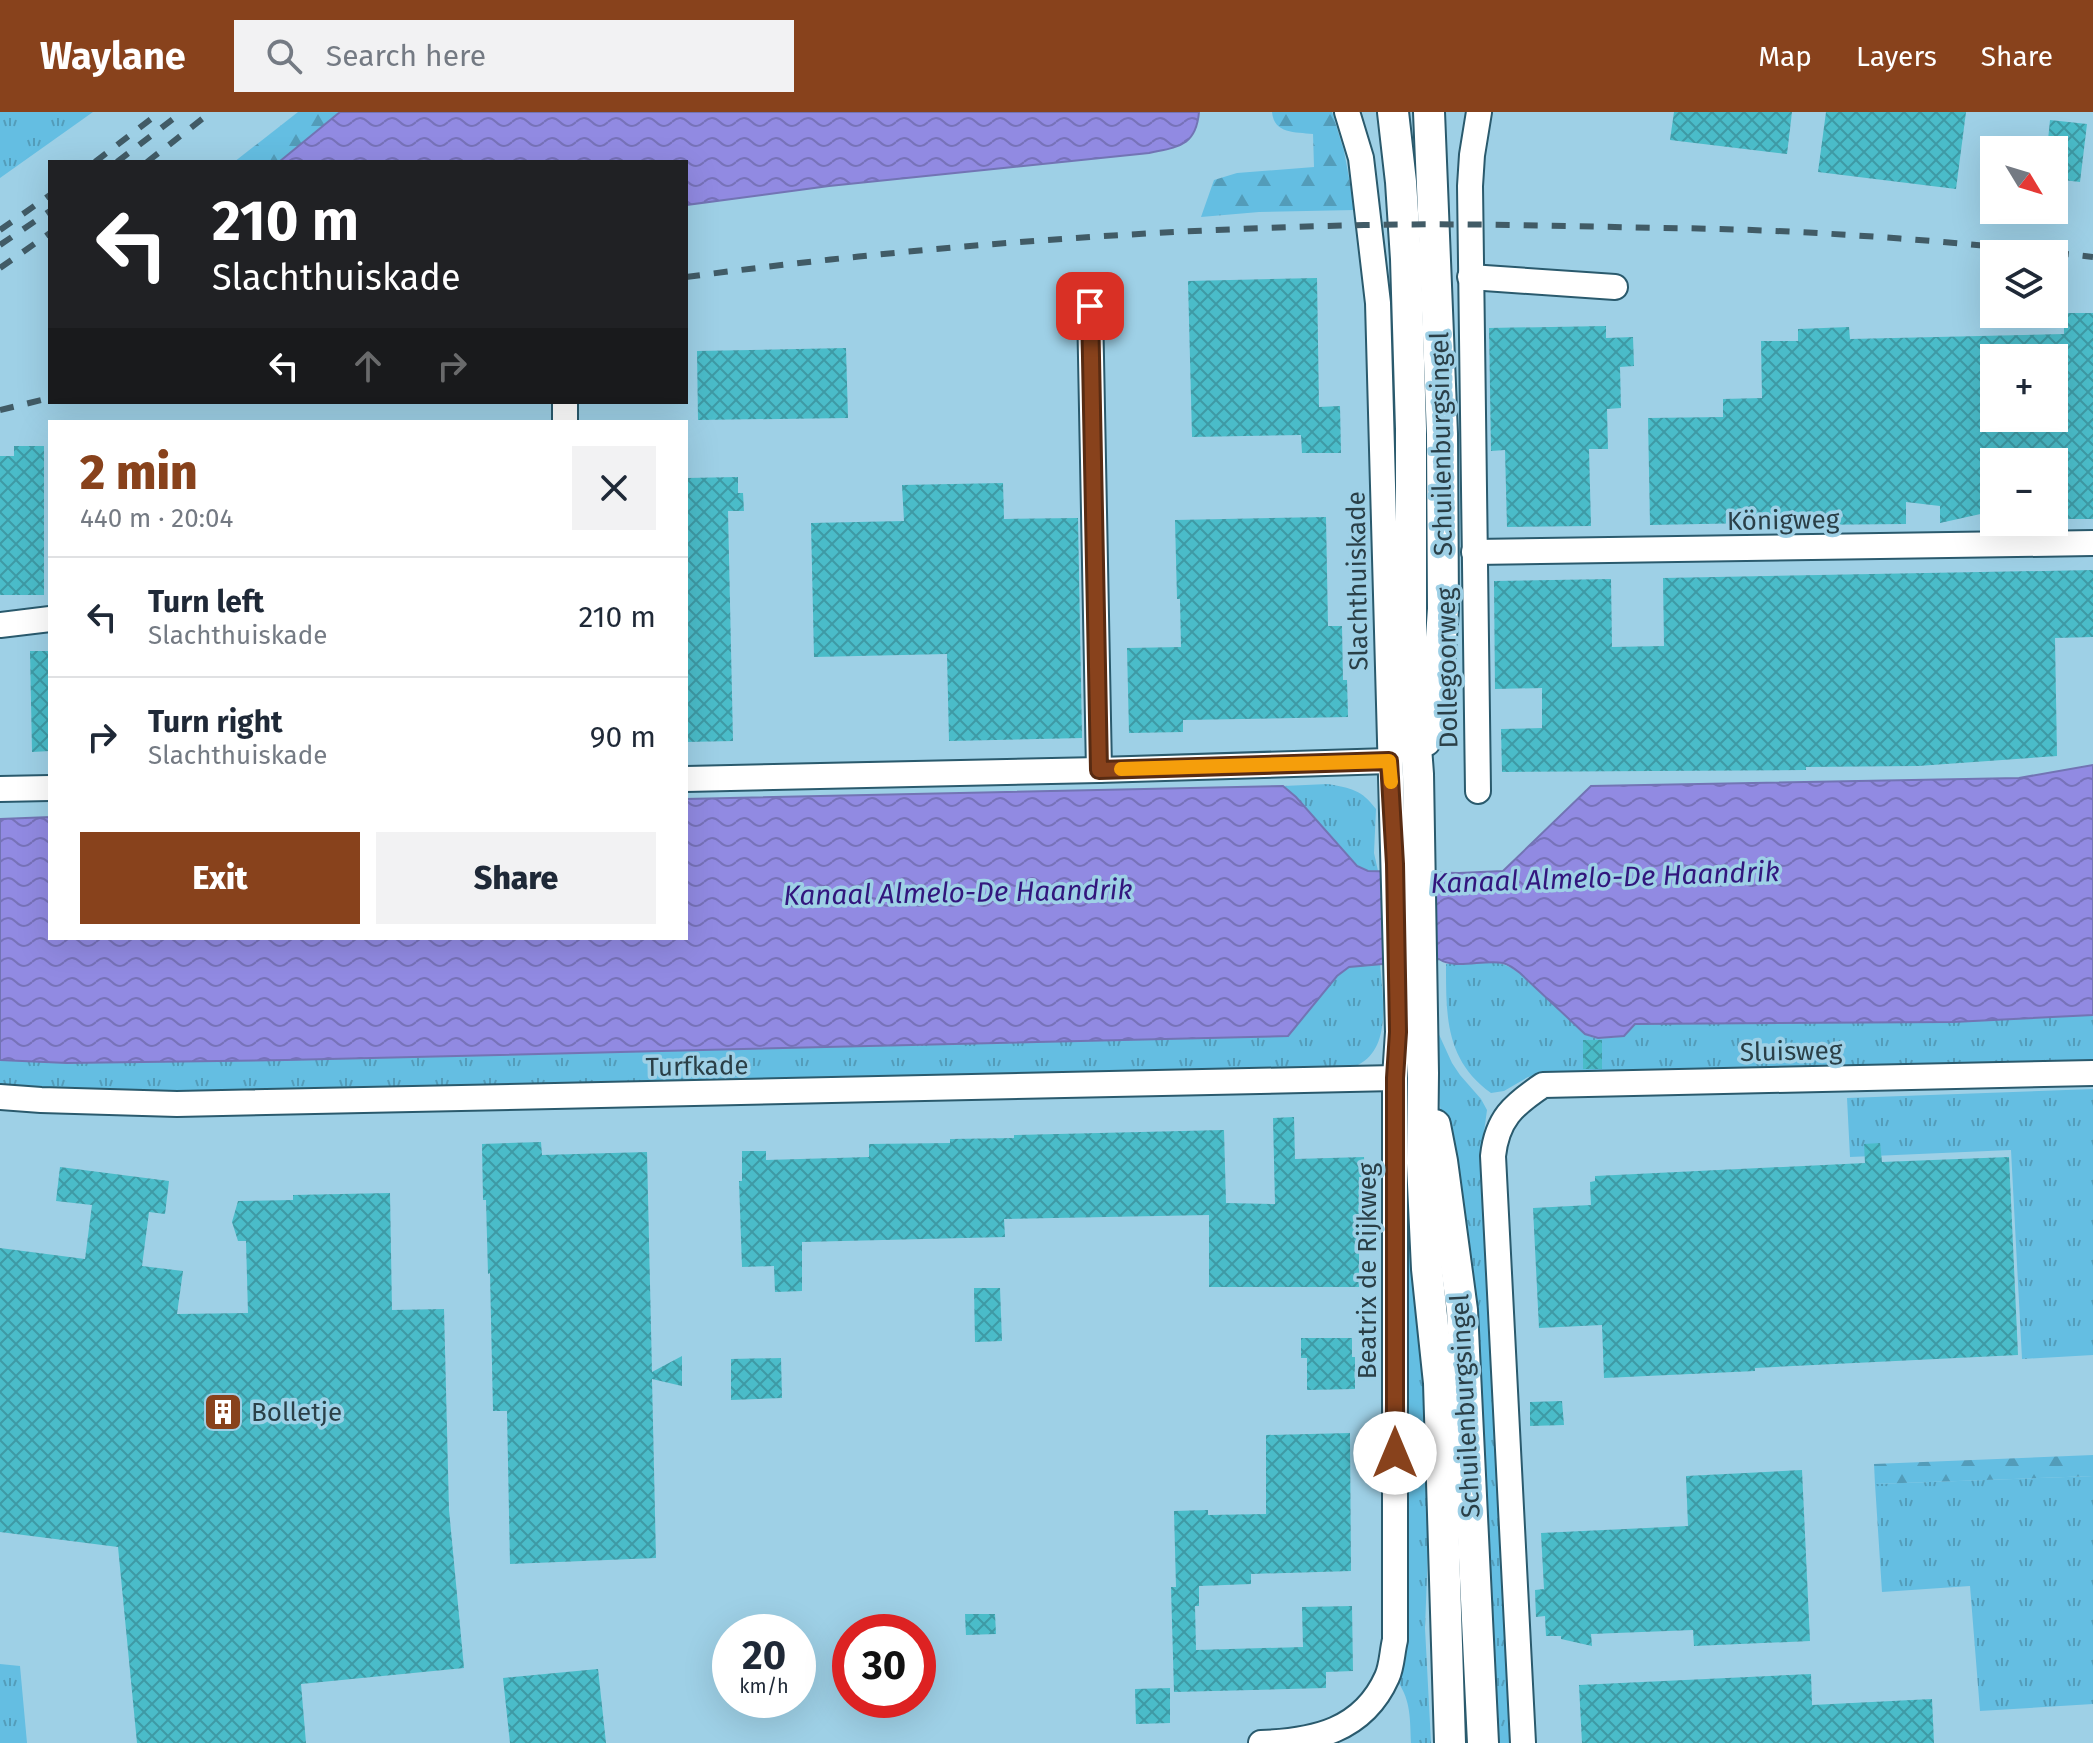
<!DOCTYPE html>
<meta charset="utf-8">
<style>
body{margin:0;font-family:"Fira Sans",sans-serif;background:#f2f2f3;color:#1f2937;height:100vh;display:flex;flex-direction:column;font-size:30px;white-space:nowrap}
*{box-sizing:border-box;margin:0}
p{font-size:26px;color:#747a83}
.icon{flex:none;width:44px;height:44px;fill:none;stroke:currentColor;stroke-width:2;stroke-linecap:round;stroke-linejoin:round}
.map{position:relative;flex:1;overflow:hidden}
.details{position:absolute;left:48px;top:308px;width:640px;height:520px;display:flex;flex-direction:column;background:#fff;border-radius:0px;box-shadow:0 8px 32px #0002}
.details>*{flex:none}
.banner{position:absolute;left:48px;top:48px;width:640px;height:244px;border-radius:0px;box-shadow:0 8px 32px #0002;background:#202124;color:#fff;overflow:hidden}
.needle{width:52px;rotate:128deg}
.tools{position:absolute;left:1980px;top:24px;display:grid;gap:16px}
.tools a{display:grid;place-items:center;width:88px;height:88px;border-radius:0px;background:#fff;box-shadow:0 8px 32px #0002;font-size:40px}
.speed{position:absolute;left:712px;top:1502px;display:flex;gap:16px;font-size:40px;font-weight:700;text-align:center}
.speed>*{display:grid;place-content:center;width:104px;height:104px;border-radius:50%;background:#fff;box-shadow:0 8px 32px #0002;line-height:1}
.speed small{font-size:20px;font-weight:400}
.speed .limit{border:12px solid #d22;background:#fff;color:#111}
.pin{position:absolute;display:grid;place-items:center;width:68px;height:68px;color:#fff;margin:-34px;border-radius:16px;box-shadow:0 4px 12px #0006}
.me{position:absolute;width:88px;margin:-44px;rotate:0deg;stroke-linejoin:round;filter:drop-shadow(0 0 6px #0008)}
.turn{display:flex;align-items:center;gap:28px;height:168px;padding:0 32px;font-size:36px}
.turn .icon{width:104px;height:104px;stroke-width:2.5}
.turn b{display:block;font-size:56px;line-height:68px}
.lanes{display:flex;align-items:center;height:76px;padding:0 32px;background:#0003;justify-content:center;gap:40px;direction:ltr}
.lanes .off{opacity:.35}
.round{display:grid;place-items:center;flex:none;width:84px;height:84px;border-radius:0px;background:#f2f2f3}
.headline{display:flex;align-items:center;justify-content:space-between;height:136px;padding:0 32px}
h1{font-size:48px;font-weight:800;line-height:60px;color:#88421c}
.primary-button{display:flex;gap:16px;margin-top:auto;padding:16px 32px}
.primary-button a{flex:1;height:92px;border-radius:0px;background:#88421c;color:#fff;font-size:32px;font-weight:800;line-height:92px;text-align:center}
.primary-button a+a{background:#f2f2f3;color:#1f2937}
ul{padding:0;list-style:none}
li{display:flex;align-items:center;gap:24px;height:120px;padding:0 32px;border-top:2px solid #e0e1e3}
li div{flex:1}
li b{display:block;font-size:30px}
li em{font-style:normal}
header{display:flex;align-items:center;gap:48px;box-sizing:border-box;height:112px;padding:0 40px;background:#88421c;color:#fff}
header strong{font-size:38px}
nav{display:flex;gap:44px;margin-inline-start:auto;font-size:28px}
.search{width:560px;height:72px;background:#f2f2f3;display:flex;align-items:center;gap:20px;box-sizing:border-box;padding:0 28px;border-radius:0px;color:#747a83;font-size:30px}
.map>svg:first-child{display:block}
.grass{fill:url(#grass-tufts)}
.forest{fill:url(#forest-firs)}
.water{fill:url(#water-waves);stroke:#7274b4;stroke-width:2}
.building{fill:url(#building-cross-hatch);fill-rule:evenodd}
.lines{fill:none;stroke-linecap:round;stroke-linejoin:round}
.minor-casing{stroke:#2a5a6d;stroke-width:28}
.major-casing{stroke:#2a5a6d;stroke-width:34}
.minor{stroke:#fff;stroke-width:24}
.major{stroke:#fff;stroke-width:30}
.rail{stroke:#415b66;stroke-width:6;stroke-dasharray:14 14;stroke-linecap:butt}
.route-casing{stroke:#582b12;stroke-width:20}
.route{stroke:#88421c;stroke-width:14}
.slow{stroke:#f59e0b;stroke-width:14}
.labels{text-anchor:middle;stroke-width:7;stroke-linejoin:round;paint-order:stroke}
.street-label{font-size:26px;fill:#2a3f47;stroke:#9ed0e6}
.poi-label{font-size:26px;fill:#2a3f47;stroke:#9ed0e6;text-anchor:start}
.water-label{font-size:28px;font-style:italic;fill:#32167d;stroke:#9ed0e6}
</style>
<header>
<strong>Waylane</strong>
<div class="search"><svg class="icon" aria-label="search" viewBox="0 0 24 24"><circle cx="10" cy="10" r="6"/><path d="M15 15l6 6"/></svg>Search here</div>
<nav><a>Map</a><a>Layers</a><a>Share</a></nav>
</header>
<div class="map">
<svg width="2093" height="1631" viewBox="0 0 2093 1631">
<defs>
<pattern id="grass-tufts" width="24" height="20" patternUnits="userSpaceOnUse" patternTransform="scale(2)"><rect width="24" height="20" fill="#64bee2"/><path d="M3 7l-1-3M5 7V3M7 7l1-3M15 17l-1-3M17 17v-4M19 17l1-3" fill="none" stroke="#539cb9"/></pattern>
<pattern id="forest-firs" width="22" height="20" patternUnits="userSpaceOnUse" patternTransform="scale(2)"><rect width="22" height="20" fill="#64bee2"/><path d="M5 1l3.5 6h-7zM16 11l3.5 6h-7z" fill="#539cb9"/></pattern>
<pattern id="water-waves" width="16" height="10" patternUnits="userSpaceOnUse" patternTransform="scale(2)"><rect width="16" height="10" fill="#918ae2"/><path d="M0 5q4-4 8 0t8 0" fill="none" stroke="#7772b9"/></pattern>
<pattern id="building-cross-hatch" width="8" height="8" patternUnits="userSpaceOnUse" patternTransform="scale(2)"><rect width="8" height="8" fill="#4abcc9"/><path d="M0 0l8 8M0 8l8-8" fill="none" stroke="#3e9aa5"/></pattern>
</defs>
<rect width="100%" height="100%" fill="#9ed0e6"/>
<g class="grass">
<polygon points="0,0 93,0 0,66"/>
<path d="M 1328,672 C 1351,676 1362,678 1376,697 L 1374,741 L 1378,759 L 1368,760 L 1357,754 L 1296,685 L 1283,674 Z"/>
<path d="M 1493,850 C 1523,853 1549,890 1572,910 C 1578,916 1584,923 1592,925 C 1602,928 1614,925 1624,924 L 1635,912 L 1953,910 L 2093,903 L 2093,948 L 1803,959 L 1547,962 L 1528,965 L 1504,979 L 1491,981 C 1445,948 1446,903 1446,852 Z"/>
<path d="M 1380,851 C 1382,883 1393,935 1358,953 C 1352,955 1345,957 1339,958 L 183,982 L 0,975 L 0,948 L 67,951 L 286,948 L 1288,924 L 1337,864 L 1349,855 Z"/>
<polygon points="1436,916 1452,951 1460,963 1481,987 1487,998 1482,1035 1510,1631 1490,1631 1461,1135 1440,994"/>
<polygon points="2093,977 2093,1243 2022,1247 2011,1038 1850,1045 1847,986"/>
<path d="M 1411,1000 L 1430,1386 L 1425,1516 L 1431,1631 L 1411,1631 C 1410,1608 1411,1589 1398,1570 L 1404,1552 L 1406,1001 Z"/>
<polygon points="2093,1364 2093,1592 1980,1599 1970,1474 1882,1480 1875,1372"/>
<polygon points="0,1552 20,1554 27,1631 0,1631"/>
</g>
<g class="forest">
<polygon points="298,0 340,0 279,50 234,50"/>
<path d="M 1272,0 L 1332,0 L 1344,39 L 1355,98 L 1259,100 L 1201,105 L 1214,68 L 1237,61 L 1314,55 L 1313,22 C 1295,20 1274,22 1272,0 Z"/>
<polygon points="2093,1343 2093,1364 1875,1372 1874,1352"/>
</g>
<g class="water">
<path d="M 340,0 L 1199,0 C 1196,35 1177,35 1149,41 L 829,74 L 686,93 L 686,50 L 279,50 Z"/>
<path d="M 2093,653 L 2093,903 L 1953,910 L 1635,912 L 1624,924 L 1598,926 L 1585,922 L 1520,861 C 1515,857 1510,853 1503,851 C 1484,847 1455,858 1439,847 L 1349,855 L 1337,864 L 1288,924 L 286,948 L 67,951 L 0,948 L 0,707 L 50,705 L 50,826 L 686,826 L 686,687 L 1283,674 L 1296,685 L 1357,754 L 1368,759 L 1459,761 L 1503,759 L 1591,674 L 2019,666 Z"/>
</g>
<g class="building">
<polygon points="1674,0 1792,0 1787,42 1670,28"/>
<polygon points="1826,0 1966,0 1956,77 1818,60"/>
<polygon points="2050,8 2087,12 2080,70 2054,67 2054,38 2047,38"/>
<polygon points="1317,166 1319,295 1340,294 1341,341 1302,341 1301,323 1192,325 1188,169"/>
<path d="M 2064,201 L 2093,201 L 2093,407 L 2067,407 L 2066,350 L 1994,350 L 1994,399 L 1940,411 L 1940,394 L 1906,390 L 1906,412 L 1800,413 L 1800,410 L 1650,413 L 1648,306 L 1723,305 L 1723,287 L 1762,286 L 1761,229 L 1798,229 L 1798,217 L 1849,215 L 1850,227 L 2064,222 ZM 1994,246 L 2064,246 L 2065,306 L 1994,306 Z"/>
<polygon points="1606,214 1606,226 1633,225 1634,254 1620,255 1621,296 1607,297 1608,337 1589,337 1591,414 1507,415 1505,338 1491,339 1489,216"/>
<polygon points="846,236 848,306 698,308 697,239"/>
<polygon points="14,334 44,334 44,483 0,483 0,344 14,344"/>
<polygon points="738,365 738,381 743,381 744,399 728,399 733,629 686,630 686,366"/>
<polygon points="1003,371 1004,407 1078,406 1082,626 949,629 947,542 814,545 811,411 904,409 902,373"/>
<polygon points="1326,405 1328,514 1342,514 1343,568 1347,568 1348,605 1183,608 1183,620 1129,621 1127,536 1181,535 1180,487 1177,487 1175,408"/>
<polygon points="2093,458 2093,525 2055,526 2057,644 1918,654 1806,655 1806,658 1502,660 1501,617 1542,616 1542,576 1495,577 1494,469 1611,467 1612,535 1664,534 1663,466"/>
<polygon points="30,539 50,539 50,639 32,640"/>
<rect x="1583" y="928" width="19" height="29"/>
<polygon points="1294,1005 1295,1047 1364,1045 1365,1065 1359,1065 1359,1175 1209,1175 1209,1103 1004,1107 1005,1125 802,1130 802,1179 775,1180 774,1154 742,1155 739,1069 742,1069 742,1039 766,1039 766,1048 869,1045 869,1032 950,1031 950,1027 1014,1026 1014,1023 1224,1018 1226,1091 1275,1092 1273,1006"/>
<polygon points="541,1030 542,1043 647,1040 652,1260 682,1244 682,1274 652,1267 656,1446 510,1452 507,1299 493,1299 490,1161 488,1162 486,1088 483,1088 482,1032"/>
<polygon points="1880,1031 1882,1050 2009,1045 2018,1243 1755,1256 1755,1259 1604,1266 1602,1213 1539,1216 1533,1096 1591,1093 1590,1070 1595,1069 1595,1064 1865,1051 1864,1032"/>
<polygon points="60,1055 169,1069 165,1102 149,1100 142,1154 183,1159 177,1202 248,1201 246,1129 238,1129 232,1110 238,1089 293,1088 293,1083 390,1081 392,1198 444,1197 449,1398 464,1556 301,1572 306,1631 137,1631 118,1435 0,1420 0,1136 85,1147 92,1093 56,1089"/>
<polygon points="974,1176 1000,1176 1002,1229 975,1230"/>
<polygon points="1301,1226 1352,1226 1352,1245 1355,1245 1355,1277 1307,1278 1307,1246 1301,1246"/>
<polygon points="781,1246 782,1286 731,1288 731,1247"/>
<polygon points="1562,1289 1564,1313 1530,1314 1530,1290"/>
<polygon points="1350,1321 1351,1459 1251,1462 1251,1472 1199,1474 1199,1494 1195,1494 1196,1538 1303,1535 1302,1495 1352,1494 1353,1559 1326,1560 1326,1576 1174,1580 1171,1475 1176,1475 1174,1399 1208,1398 1208,1403 1266,1402 1266,1323"/>
<polygon points="1802,1358 1810,1529 1694,1534 1693,1518 1591,1522 1592,1534 1561,1527 1561,1524 1546,1524 1545,1504 1536,1505 1535,1478 1544,1477 1541,1421 1688,1414 1686,1364"/>
<polygon points="965,1502 995,1502 996,1522 966,1523"/>
<polygon points="598,1557 606,1631 510,1631 503,1566"/>
<polygon points="1811,1562 1812,1593 1932,1587 1934,1631 1582,1631 1579,1573"/>
<polygon points="1170,1576 1170,1611 1136,1612 1135,1577"/>
</g>
<g class="lines">
<defs>
<g id="minor">
<polyline points="1470,165 1615,175"/>
<polyline points="1090,194 1099,658"/>
<polyline points="565,310 565,290"/>
<polyline points="1474,440 2093,431"/>
<polyline points="0,513 50,507"/>
<polyline points="686,667 1099,658 1389,649"/>
<polyline points="0,677 50,676"/>
<polyline points="1478,679 1470,74 1472,43 1479,0"/>
<polyline points="0,985 41,988 177,992 1395,966"/>
<path d="M 1261,1631 C 1314,1629 1363,1619 1387,1565 C 1392,1554 1392,1540 1395,1528 L 1395,966 L 1398,920 L 1378,191 L 1361,46 L 1347,0"/>
<path d="M 1523,1631 L 1493,1044 C 1497,1007 1513,993 1543,973 L 2093,961"/>
</g>
<g id="major">
<polyline points="1393,0 1401,70 1406,147 1411,317 1411,568 1418,662 1423,961 1422,1051 1427,1157 1439,1271 1450,1631"/>
<polyline points="1425,629 1438,568 1443,497 1442,322 1429,0"/>
<polyline points="1435,1013 1442,1049 1462,1198 1483,1631"/>
</g>
</defs>
<use href="#minor" class="minor-casing"/>
<use href="#major" class="major-casing"/>
<use href="#minor" class="minor"/>
<use href="#major" class="major"/>
<g class="rail">
<polyline points="95,50 160,0"/>
<polyline points="117,50 182,0"/>
<polyline points="147,50 211,0"/>
<polyline points="0,118 50,83"/>
<polyline points="0,133 50,99"/>
<polyline points="0,156 50,121"/>
<path d="M 686,165 C 911,135 1138,118 1364,113 C 1463,111 1563,114 1662,116 C 1804,117 1951,129 2093,145"/>
<polyline points="0,298 50,286"/>
</g>
</g>
<g class="lines">
<defs>
<polyline id="route" points="1090,194 1099,658 1389,649 1395,752 1398,920 1395,966 1395,1341"/>
</defs>
<use href="#route" class="route-casing"/>
<use href="#route" class="route"/>
<polyline class="slow" points="1121,657 1389,649 1391,670"/>
</g>
<defs>
<symbol id="building-square" viewBox="-11 -11 22 22"><rect x="-9" y="-9" width="18" height="18" rx="4" fill="#88421c" stroke="#9ed0e6"/><path d="M-4-6H4V6H1V3H-1V6H-4ZM-2.5-4.3h1.7v1.8h-1.7ZM.8-4.3h1.7v1.8H.8ZM-2.5-1h1.7V.8h-1.7ZM.8-1h1.7V.8H.8Z" fill="#fff"/></symbol>
</defs>
<g fill-rule="evenodd">
<use href="#building-square" x="201" y="1278" width="44" height="44"/>
</g>
<g class="labels">
<g class="street-label">
<text transform="translate(1441 332) rotate(-91)" y="9">Schuilenburgsingel</text>
<text transform="translate(1783 408) rotate(-1)" y="9">Königweg</text>
<text transform="translate(1357 469) rotate(-91)" y="9">Slachthuiskade</text>
<text transform="translate(1447 556) rotate(-91)" y="9">Dollegoorweg</text>
<text transform="translate(1791 939) rotate(-1)" y="9">Sluisweg</text>
<text transform="translate(697 954) rotate(-1)" y="9">Turfkade</text>
<text transform="translate(1367 1159) rotate(-90)" y="9">Beatrix de Rijkweg</text>
<text transform="translate(1465 1294) rotate(-93)" y="9">Schuilenburgsingel</text>
</g>
<g class="poi-label">
<text x="251" y="1309">Bolletje</text>
</g>
<g class="water-label">
<text transform="translate(1605 765) rotate(-2)" y="10">Kanaal Almelo-De Haandrik</text>
<text transform="translate(958 780) rotate(-1)" y="10">Kanaal Almelo-De Haandrik</text>
</g>
</g>
</svg>
<div class="tools">
<a><svg class="needle" viewBox="-14 -14 28 28"><path d="M0-13l5 13h-10z" fill="#e53935"/><path d="M0 13l5-13h-10z" fill="#747a83"/></svg></a>
<a><svg class="icon" aria-label="layers" viewBox="0 0 24 24"><path d="M12 4l9 5-9 5-9-5zM3 14l9 5 9-5"/></svg></a>
<a>+</a>
<a>−</a>
</div>
<div class="speed"><div>20<small>km/h</small></div><div class="limit">30</div></div>
<div class="pin" style="left:1090px;top:194px;background:#d93025"><svg class="icon" aria-label="arrive" viewBox="0 0 24 24"><path d="M6 21V4h12l-3 4 3 4H6"/></svg></div>
<svg class="me" style="left:1395px;top:1341px" viewBox="-20 -20 40 40"><circle r="19" fill="#fff"/><path d="M0-13L10 11 0 6-10 11z" fill="#88421c"/></svg>
<div class="banner">
<div class="turn"><svg class="icon" aria-label="left" viewBox="0 0 24 24"><path d="M17 20v-9H6M10 6l-5 5 5 5"/></svg><div><b>210 m</b>Slachthuiskade</div></div>
<div class="lanes"><svg class="icon" aria-label="left" viewBox="0 0 24 24"><path d="M17 20v-9H6M10 6l-5 5 5 5"/></svg><svg class="icon off" aria-label="ahead" viewBox="0 0 24 24"><path d="M12 20V5M6 11l6-6 6 6"/></svg><svg class="icon off" aria-label="right" viewBox="0 0 24 24"><path d="M7 20v-9h11M14 6l5 5-5 5"/></svg></div>
</div>
<section class="details">
<div class="headline"><div><h1>2 min</h1><p>440 m · 20:04</p></div><a class="round"><svg class="icon" aria-label="close" viewBox="0 0 24 24"><path d="M6 6l12 12M18 6L6 18"/></svg></a></div>
<ul>
<li><svg class="icon" aria-label="left" viewBox="0 0 24 24"><path d="M17 20v-9H6M10 6l-5 5 5 5"/></svg><div><b>Turn left</b><p>Slachthuiskade</p></div><em>210 m</em></li>
<li><svg class="icon" aria-label="right" viewBox="0 0 24 24"><path d="M7 20v-9h11M14 6l5 5-5 5"/></svg><div><b>Turn right</b><p>Slachthuiskade</p></div><em>90 m</em></li>
</ul>
<div class="primary-button"><a>Exit</a><a>Share</a></div>
</section>
</div>
